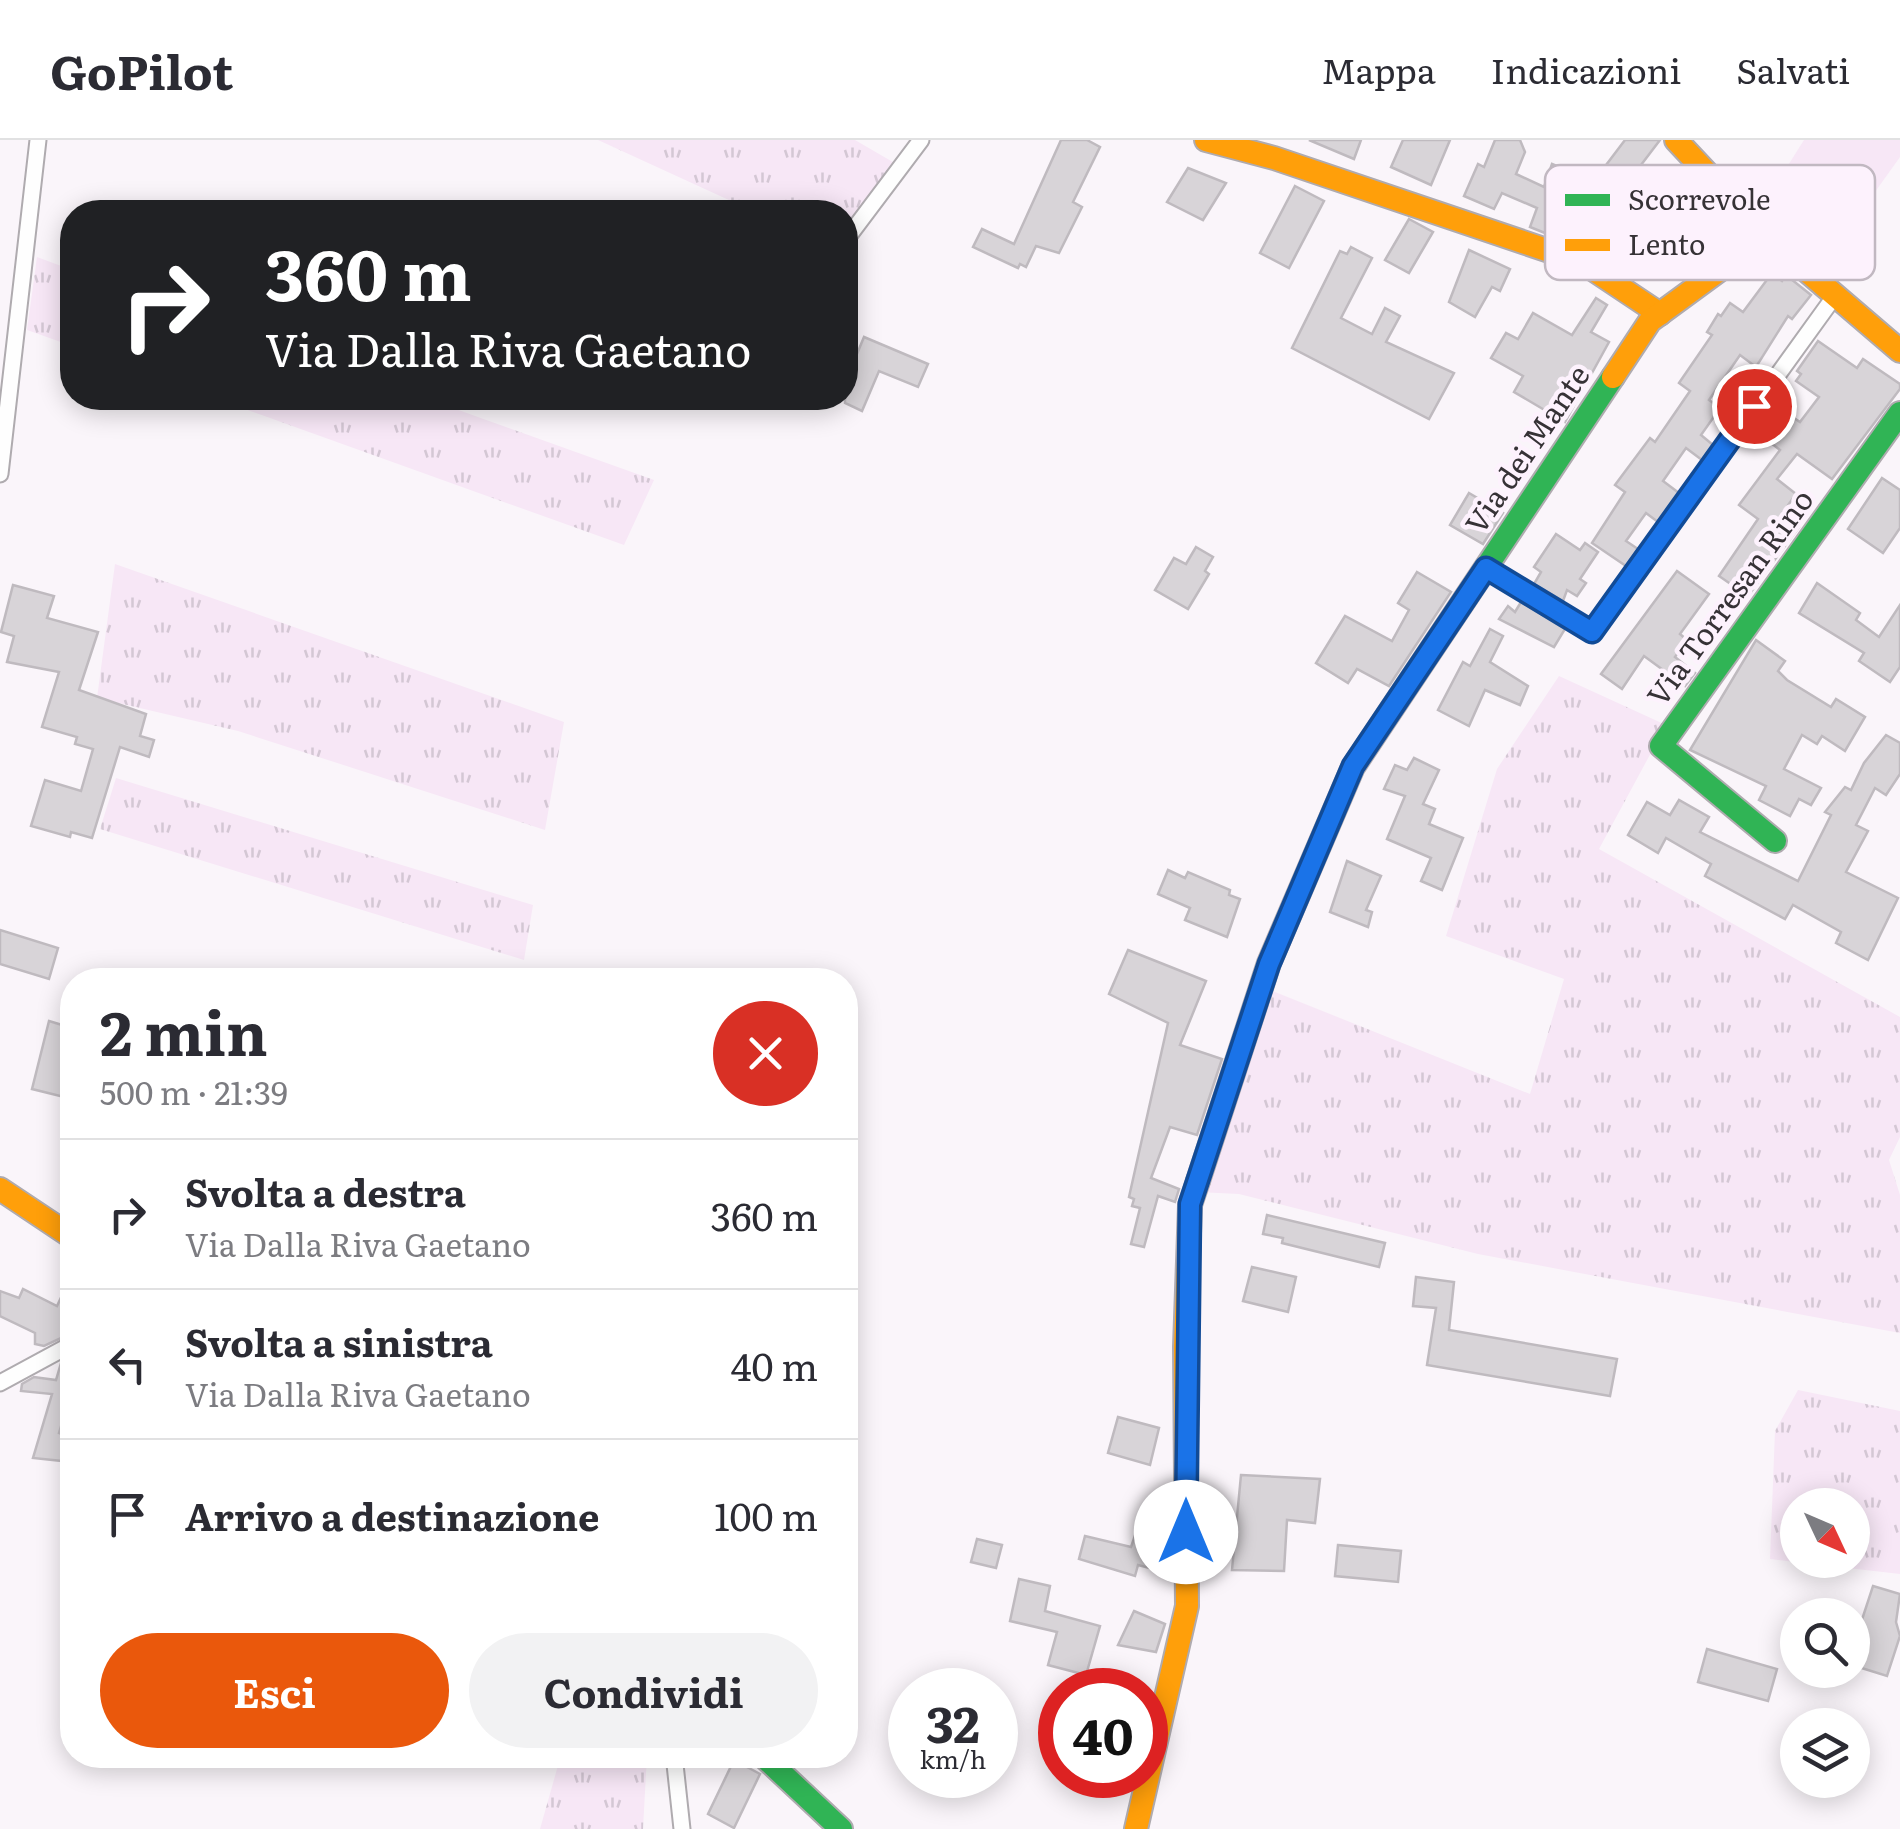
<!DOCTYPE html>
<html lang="it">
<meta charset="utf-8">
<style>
body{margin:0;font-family:Literata,serif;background:#f2f2f3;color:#2b2b33;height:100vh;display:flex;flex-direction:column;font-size:38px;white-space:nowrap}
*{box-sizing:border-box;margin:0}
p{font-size:32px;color:#7c7c81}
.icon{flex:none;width:55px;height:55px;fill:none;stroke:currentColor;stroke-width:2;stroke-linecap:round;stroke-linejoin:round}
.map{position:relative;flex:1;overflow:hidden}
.sheet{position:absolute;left:60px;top:828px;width:798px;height:800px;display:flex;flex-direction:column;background:#fff;border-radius:40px;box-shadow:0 5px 25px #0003}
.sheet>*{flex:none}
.guide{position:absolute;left:60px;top:60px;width:798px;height:210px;border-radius:40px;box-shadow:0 5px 25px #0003;background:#202124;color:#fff;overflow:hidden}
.needle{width:65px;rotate:134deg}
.buttons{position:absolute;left:1780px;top:1348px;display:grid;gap:20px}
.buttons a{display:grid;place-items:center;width:90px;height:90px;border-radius:50%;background:#fff;box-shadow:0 5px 25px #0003;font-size:50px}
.speed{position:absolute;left:888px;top:1528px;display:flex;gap:20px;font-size:50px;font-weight:700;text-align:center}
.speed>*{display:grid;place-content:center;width:130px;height:130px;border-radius:50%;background:#fff;box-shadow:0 5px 25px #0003;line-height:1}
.speed small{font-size:25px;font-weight:400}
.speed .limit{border:15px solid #d22;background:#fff;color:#111}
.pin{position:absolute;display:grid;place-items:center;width:85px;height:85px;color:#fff;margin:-42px;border:5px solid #fff;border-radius:50%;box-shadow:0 2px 10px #0007}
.me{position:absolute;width:110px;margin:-55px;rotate:0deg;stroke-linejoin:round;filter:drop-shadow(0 0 8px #0008)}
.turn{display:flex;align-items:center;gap:35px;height:210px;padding:0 40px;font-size:45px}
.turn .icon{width:130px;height:130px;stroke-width:2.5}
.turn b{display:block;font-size:70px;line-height:85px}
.round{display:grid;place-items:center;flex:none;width:105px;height:105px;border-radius:52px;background:#f2f2f3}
.overview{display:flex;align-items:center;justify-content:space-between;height:170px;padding:0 40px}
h1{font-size:60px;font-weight:700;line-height:75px}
.action{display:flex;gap:20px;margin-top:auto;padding:20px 40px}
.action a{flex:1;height:115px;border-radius:60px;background:#ea580c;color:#fff;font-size:40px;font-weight:700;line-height:115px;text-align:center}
.action a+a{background:#f2f2f3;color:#2b2b33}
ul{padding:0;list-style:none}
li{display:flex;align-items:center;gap:30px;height:150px;padding:0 40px;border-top:2px solid #e1e1e2}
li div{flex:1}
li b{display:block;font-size:38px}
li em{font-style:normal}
header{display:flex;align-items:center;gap:60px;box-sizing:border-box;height:140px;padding:0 50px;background:#fff;border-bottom:2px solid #e1e1e2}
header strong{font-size:48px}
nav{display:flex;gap:55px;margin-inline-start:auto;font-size:35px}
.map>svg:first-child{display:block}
.grass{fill:url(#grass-tufts);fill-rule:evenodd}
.garden{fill:#f7e7f6}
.building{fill:#d8d4d8;stroke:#bfbabf;stroke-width:2.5}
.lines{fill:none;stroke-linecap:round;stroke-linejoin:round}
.street-casing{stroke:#afabaf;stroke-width:19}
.fast-casing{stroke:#afabaf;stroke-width:26}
.slow-casing{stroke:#afabaf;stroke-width:26}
.street{stroke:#fefefe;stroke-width:15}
.fast{stroke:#30b455;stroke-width:22}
.slow{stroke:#ff9f0a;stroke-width:22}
.route-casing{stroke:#114b97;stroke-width:25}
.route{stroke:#1a73e8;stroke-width:18}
.labels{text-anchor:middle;stroke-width:9;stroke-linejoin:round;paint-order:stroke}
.street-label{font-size:30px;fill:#363236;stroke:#fdf2fd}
.key{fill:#fdf2fd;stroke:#c1b8c1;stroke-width:2.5}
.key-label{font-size:28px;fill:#363236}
</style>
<header>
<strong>GoPilot</strong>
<nav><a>Mappa</a><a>Indicazioni</a><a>Salvati</a></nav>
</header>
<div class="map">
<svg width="1900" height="1689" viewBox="0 0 1900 1689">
<defs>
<pattern id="grass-tufts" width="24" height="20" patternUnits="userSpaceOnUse" patternTransform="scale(2.5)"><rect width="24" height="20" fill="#f7e7f6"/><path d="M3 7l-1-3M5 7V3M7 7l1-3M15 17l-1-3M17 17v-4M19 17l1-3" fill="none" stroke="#d4c7d4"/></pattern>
</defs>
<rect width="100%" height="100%" fill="#faf5fa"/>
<g class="grass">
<polygon points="598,0 855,0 898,25 845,94 845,72 755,72"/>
<polygon points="37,117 72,130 72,206 27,190"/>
<polygon points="214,258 425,258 654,340 624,405"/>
<polygon points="115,424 564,582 545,690 238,591 97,558"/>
<polygon points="1559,536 1666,585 1599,709 1900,877 1900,997 1889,1020 1900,1055 1900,1193 1478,1114 1239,1054 1197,1052 1260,846 1530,954 1564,839 1446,796 1497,629"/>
<polygon points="116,638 533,765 524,820 100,689"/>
<path d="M 1798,1250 L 1900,1271 L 1900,1434 L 1770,1419 L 1775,1291 ZM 1852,1365 L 1852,1420 L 1798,1420 L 1798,1365 Z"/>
<polygon points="561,1615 647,1615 643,1689 540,1689"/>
</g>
<polygon class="garden" points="1804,0 1900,0 1900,17 1857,77 1787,27"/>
<g class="building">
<polygon points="1061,0 1087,0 1100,7 1073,62 1082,67 1059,113 1036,106 1026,127 1020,124 1018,128 973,107 982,89 1014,104"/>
<polygon points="1309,0 1361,0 1354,19"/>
<polygon points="1403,0 1450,0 1431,45 1391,27"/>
<polygon points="1495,0 1520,0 1525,12 1516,34 1544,47 1552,24 1569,31 1545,93 1530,87 1537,68 1502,53 1494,69 1464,56 1478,24 1484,27"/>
<polygon points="1625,0 1660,0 1625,46 1603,29"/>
<polygon points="1188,28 1226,43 1203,80 1167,62"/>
<polygon points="1295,46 1324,61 1289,128 1260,113"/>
<polygon points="1409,79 1433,92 1409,133 1385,120"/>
<polygon points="1351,107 1372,118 1341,178 1372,194 1385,168 1400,176 1386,202 1454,233 1429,279 1292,208 1340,111 1347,114"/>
<polygon points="1469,110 1510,129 1500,151 1492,147 1475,177 1449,162"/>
<polygon points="1772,133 1782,141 1786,135 1811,155 1792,179 1788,176 1756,227 1740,215 1709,260 1720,268 1701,295 1713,305 1702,320 1686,308 1663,341 1679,353 1658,382 1646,373 1626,401 1638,409 1626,426 1592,403 1625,352 1615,345 1650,298 1655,302 1690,251 1679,243 1712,195 1707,192 1718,174 1721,176 1730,163 1743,172"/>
<polygon points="1596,158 1607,165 1591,192 1609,202 1565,282 1514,252 1523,236 1491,218 1506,193 1518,199 1533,173 1572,195"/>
<polygon points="864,197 928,224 918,247 879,231 862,271 845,263 845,243"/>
<polygon points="1818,201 1857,228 1863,219 1900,244 1900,249 1832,339 1797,314 1777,339 1796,354 1781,375 1799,387 1748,456 1719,436 1758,379 1739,365 1780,310 1771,303 1791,276 1800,282 1819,257 1796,241 1801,234 1797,231"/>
<polygon points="1882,338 1900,350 1900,388 1883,413 1848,389"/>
<polygon points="1469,353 1503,373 1483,404 1450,385"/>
<polygon points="1556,394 1580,410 1585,403 1598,412 1580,439 1586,443 1577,456 1567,450 1563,461 1534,444 1541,432 1534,427"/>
<polygon points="1196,407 1213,417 1205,431 1209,434 1188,469 1155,450 1174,418 1186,424"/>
<polygon points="1677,431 1709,454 1680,494 1687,500 1675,517 1695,533 1685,546 1644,516 1622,549 1601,534"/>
<polygon points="1417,432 1451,452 1389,546 1357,529 1348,543 1316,523 1345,476 1392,501 1409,470 1398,463"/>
<polygon points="1817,443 1860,473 1856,480 1879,497 1900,465 1900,527 1890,542 1859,521 1864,513 1799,473"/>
<polygon points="13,445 54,456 47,478 98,492 79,550 146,574 140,596 154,600 149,617 120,607 92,698 71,692 70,697 31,686 45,640 81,651 93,609 75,604 77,597 42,587 59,532 7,522 14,496 1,492"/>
<polygon points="1521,462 1565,489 1554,507 1499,479 1508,466 1515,472"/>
<polygon points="1490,489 1503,496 1490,522 1528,546 1520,565 1485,550 1469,586 1438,570 1463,522 1470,526"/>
<polygon points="1756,500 1785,521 1778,531 1787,540 1831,567 1836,559 1865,577 1845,611 1822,596 1817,604 1802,595 1784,629 1821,648 1811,665 1799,659 1790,676 1759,660 1766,646 1690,610"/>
<polygon points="1886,595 1900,603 1900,634 1886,655 1875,648 1856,685 1868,691 1846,732 1898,758 1868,820 1836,803 1841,792 1793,765 1785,779 1705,736 1711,724 1666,698 1658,713 1628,695 1647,662 1670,675 1679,660 1709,677 1700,692 1798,741 1831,675 1825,672 1845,647 1851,650 1864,623"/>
<polygon points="1414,618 1439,630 1423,664 1435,669 1429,684 1463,698 1442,750 1421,741 1431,718 1387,699 1405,656 1384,649 1395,625 1407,630"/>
<polygon points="1347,721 1381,736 1366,770 1372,772 1368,787 1330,772"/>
<polygon points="1168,730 1185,738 1188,732 1230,750 1229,755 1240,759 1227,797 1185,780 1190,768 1158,754"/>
<polygon points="0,790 58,808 49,839 0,824"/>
<polygon points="1128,810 1206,841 1180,905 1222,919 1197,995 1170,987 1151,1038 1179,1049 1175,1062 1158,1056 1144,1107 1131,1104 1140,1068 1132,1066 1134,1059 1129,1057 1168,883 1109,854"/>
<polygon points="49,881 72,888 72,959 32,949"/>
<polygon points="1267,1075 1385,1103 1379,1127 1282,1103 1283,1098 1263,1094"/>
<polygon points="1252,1127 1296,1137 1288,1172 1243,1161"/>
<polygon points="72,1134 72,1193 44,1206 35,1204 35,1193 0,1176 0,1151 19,1158 23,1149 57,1166"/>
<polygon points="1416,1137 1454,1142 1449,1190 1617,1219 1610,1256 1427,1225 1436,1168 1413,1166"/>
<polygon points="72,1217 72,1264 68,1263 59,1293 72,1298 72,1322 33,1318 52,1254 21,1251 22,1244 34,1237 56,1240 61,1223"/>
<polygon points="1118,1277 1159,1288 1150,1325 1108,1313"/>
<polygon points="1241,1335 1320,1339 1315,1383 1287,1380 1284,1431 1232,1430"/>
<polygon points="1139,1384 1171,1399 1165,1432 1138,1425 1135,1436 1079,1419 1085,1396 1131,1407"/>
<polygon points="977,1399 1002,1405 996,1428 971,1422"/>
<polygon points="1338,1405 1401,1411 1398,1442 1335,1436"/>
<polygon points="1019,1439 1050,1446 1045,1471 1100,1486 1086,1535 1048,1525 1057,1492 1010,1481"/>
<polygon points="1873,1446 1900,1454 1896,1482 1900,1496 1887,1536 1852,1525 1852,1510"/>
<polygon points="1134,1471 1165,1484 1156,1512 1118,1505"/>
<polygon points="1707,1509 1777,1529 1768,1561 1698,1542"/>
<polygon points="734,1620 760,1634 734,1688 708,1674"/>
</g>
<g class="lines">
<defs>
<g id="street">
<polyline points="845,101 921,0"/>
<polyline points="0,334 38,0"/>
<polyline points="1486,428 1592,492 1834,157"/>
<polyline points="0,1243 72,1204"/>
<polyline points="674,1615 682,1689"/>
</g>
<g id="fast">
<polyline points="1775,701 1661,606 1900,273"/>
<polyline points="1198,1041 1269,823 1353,627 1613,237"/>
<polyline points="762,1615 841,1689"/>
</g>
<g id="slow">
<polyline points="1206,0 1274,18 1582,122 1660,174"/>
<polyline points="1676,0 1766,96 1900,211"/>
<polyline points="1613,237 1650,181 1766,96"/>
<polyline points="0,1049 72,1097"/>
<polyline points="1136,1689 1187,1466 1185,1207 1190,1065 1198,1041"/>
</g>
</defs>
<use href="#street" class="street-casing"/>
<use href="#fast" class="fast-casing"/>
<use href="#slow" class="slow-casing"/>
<use href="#street" class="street"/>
<use href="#fast" class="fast"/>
<use href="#slow" class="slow"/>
</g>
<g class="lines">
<defs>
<polyline id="route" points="1186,1392 1190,1064 1269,824 1353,626 1486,428 1592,492 1754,266"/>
</defs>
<use href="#route" class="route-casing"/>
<use href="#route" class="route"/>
</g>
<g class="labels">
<g class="street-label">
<text transform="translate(1528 310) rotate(-56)" y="10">Via dei Mante</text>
<text transform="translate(1731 458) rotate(-54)" y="10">Via Torresan Rino</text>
</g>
</g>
<rect x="1545" y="25" width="330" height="115" rx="15" class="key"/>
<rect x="1565" y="54" width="45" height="12" fill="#30b455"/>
<rect x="1565" y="99" width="45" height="12" fill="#ff9f0a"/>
<g class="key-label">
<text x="1628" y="70">Scorrevole</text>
<text x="1628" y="115">Lento</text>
</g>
</svg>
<div class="buttons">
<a><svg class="needle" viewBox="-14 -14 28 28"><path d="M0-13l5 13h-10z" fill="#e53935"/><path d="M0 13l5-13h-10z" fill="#7c7c81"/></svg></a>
<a><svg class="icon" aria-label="search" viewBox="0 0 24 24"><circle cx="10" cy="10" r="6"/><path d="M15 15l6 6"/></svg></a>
<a><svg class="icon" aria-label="layers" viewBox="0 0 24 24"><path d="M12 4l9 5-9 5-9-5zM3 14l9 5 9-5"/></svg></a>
</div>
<div class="speed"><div>32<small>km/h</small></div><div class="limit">40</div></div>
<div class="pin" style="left:1754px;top:266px;background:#d93025"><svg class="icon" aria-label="arrive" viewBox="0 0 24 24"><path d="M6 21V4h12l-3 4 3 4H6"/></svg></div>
<svg class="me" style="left:1186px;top:1392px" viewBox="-20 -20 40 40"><circle r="19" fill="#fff"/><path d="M0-13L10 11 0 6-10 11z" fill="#1a73e8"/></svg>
<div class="guide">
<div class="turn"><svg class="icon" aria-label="right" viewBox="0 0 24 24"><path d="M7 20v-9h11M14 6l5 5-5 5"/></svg><div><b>360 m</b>Via Dalla Riva Gaetano</div></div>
</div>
<section class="sheet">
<div class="overview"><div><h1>2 min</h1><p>500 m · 21:39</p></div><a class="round" style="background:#d93025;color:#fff"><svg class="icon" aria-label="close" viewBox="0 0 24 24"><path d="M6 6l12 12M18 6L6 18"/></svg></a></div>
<ul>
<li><svg class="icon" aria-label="right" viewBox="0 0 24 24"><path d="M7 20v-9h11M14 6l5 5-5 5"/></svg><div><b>Svolta a destra</b><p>Via Dalla Riva Gaetano</p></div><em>360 m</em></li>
<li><svg class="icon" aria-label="left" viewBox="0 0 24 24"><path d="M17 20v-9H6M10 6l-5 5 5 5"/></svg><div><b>Svolta a sinistra</b><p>Via Dalla Riva Gaetano</p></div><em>40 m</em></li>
<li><svg class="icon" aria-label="arrive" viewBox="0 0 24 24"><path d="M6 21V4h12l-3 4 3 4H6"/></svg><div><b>Arrivo a destinazione</b></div><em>100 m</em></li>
</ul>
<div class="action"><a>Esci</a><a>Condividi</a></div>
</section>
</div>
